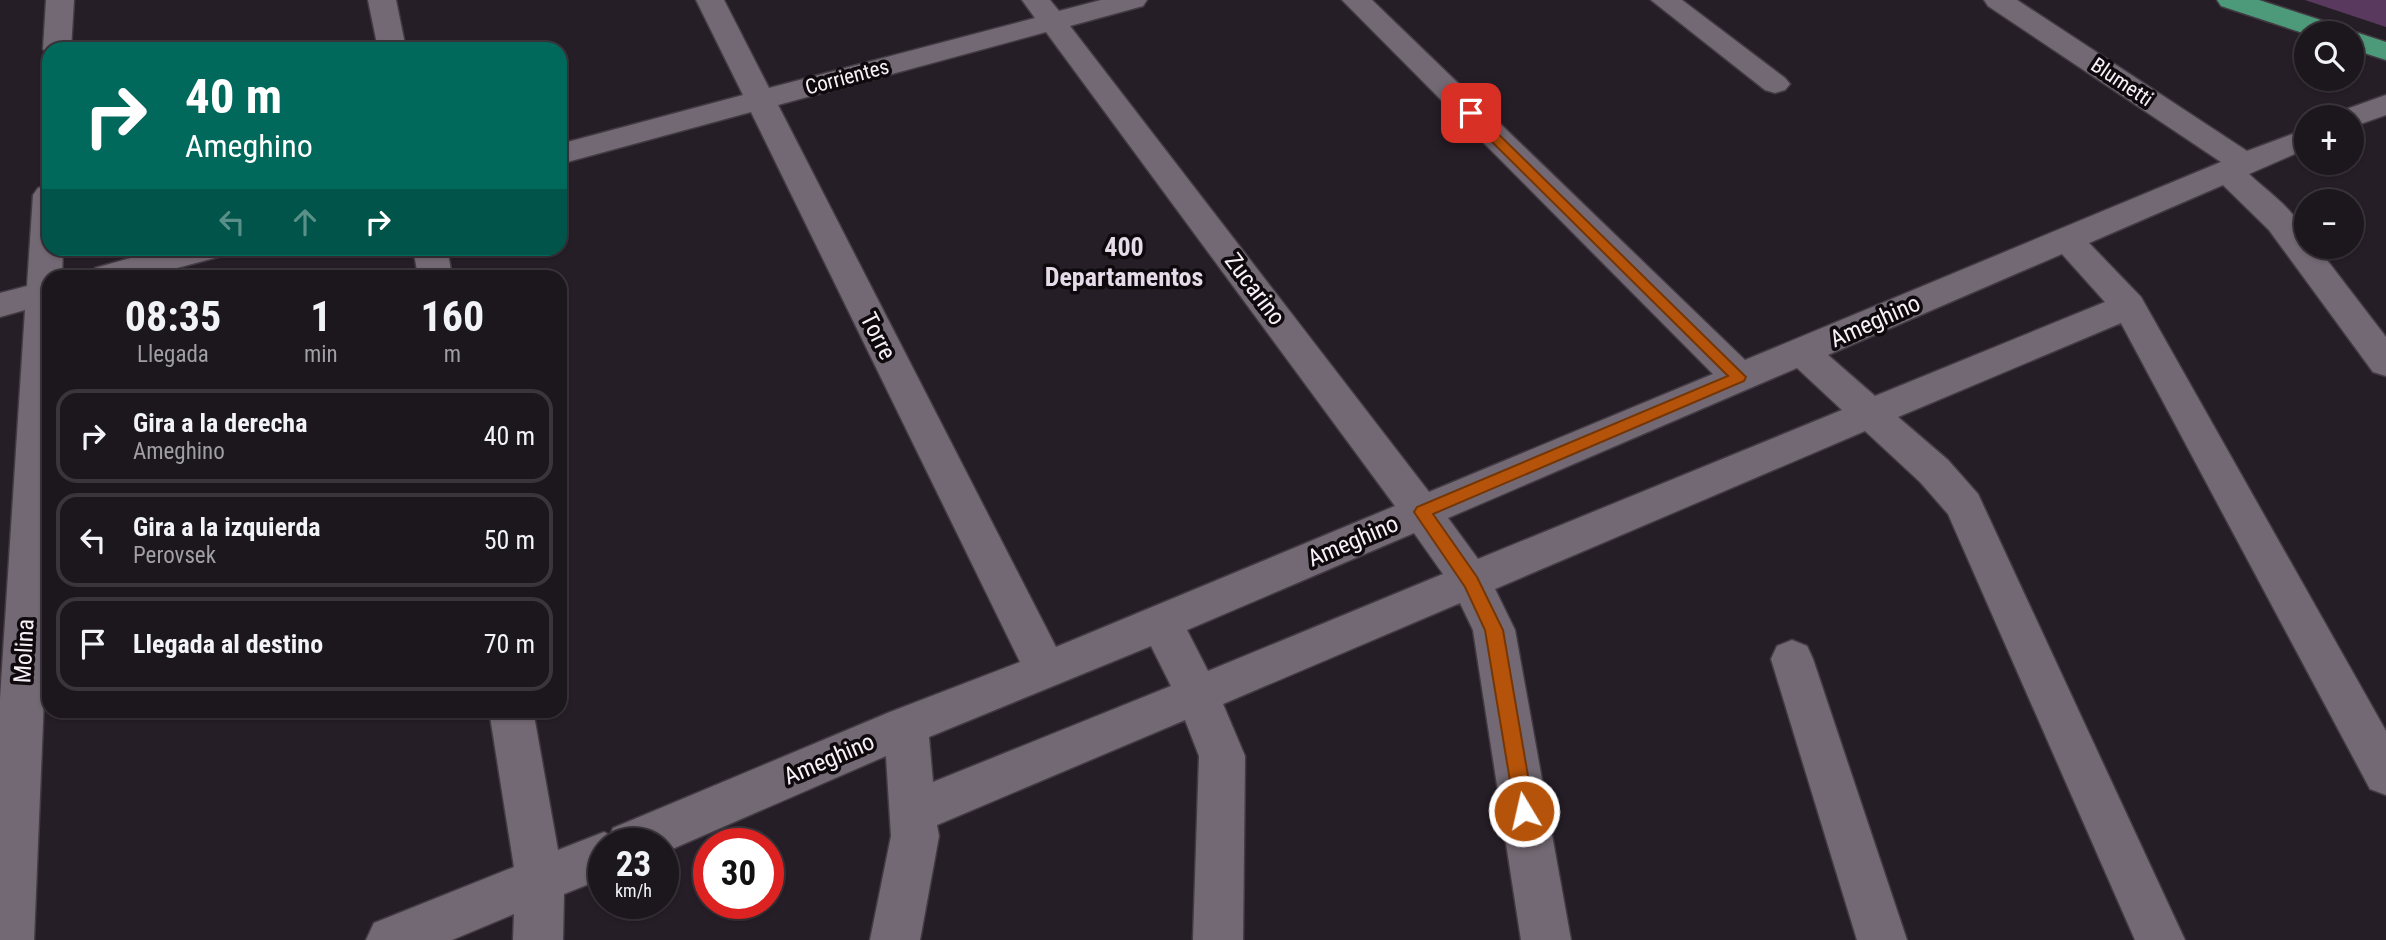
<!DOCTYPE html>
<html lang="es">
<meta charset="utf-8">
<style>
body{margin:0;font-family:"Roboto Condensed",sans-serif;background:#251f26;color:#f1f3f6;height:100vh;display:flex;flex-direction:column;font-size:26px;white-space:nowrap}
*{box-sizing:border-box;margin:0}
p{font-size:23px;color:#a09fa4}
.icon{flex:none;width:38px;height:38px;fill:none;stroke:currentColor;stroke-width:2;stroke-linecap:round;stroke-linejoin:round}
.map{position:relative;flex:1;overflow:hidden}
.drawer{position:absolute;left:42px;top:270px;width:525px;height:448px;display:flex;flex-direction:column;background:#1c161d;border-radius:21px;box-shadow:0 2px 5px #0004,0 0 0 2px #3a353b}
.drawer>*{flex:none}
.banner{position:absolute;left:42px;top:42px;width:525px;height:214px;border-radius:21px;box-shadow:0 2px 5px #0004,0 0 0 2px #3a353b;background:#00695c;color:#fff;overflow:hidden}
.buttons{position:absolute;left:2294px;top:21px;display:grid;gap:14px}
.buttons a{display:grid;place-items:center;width:70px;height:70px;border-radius:50%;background:#1c161d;box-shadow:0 2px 5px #0004,0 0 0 2px #3a353b;font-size:35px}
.speed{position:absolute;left:588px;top:828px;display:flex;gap:14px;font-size:35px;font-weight:700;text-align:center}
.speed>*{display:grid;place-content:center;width:91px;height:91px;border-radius:50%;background:#1c161d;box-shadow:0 2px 5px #0004,0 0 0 2px #3a353b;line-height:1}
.speed small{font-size:18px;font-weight:400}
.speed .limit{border:10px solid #d22;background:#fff;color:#111}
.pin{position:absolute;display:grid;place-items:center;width:60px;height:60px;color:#fff;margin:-30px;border-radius:14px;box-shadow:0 4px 10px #0006}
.me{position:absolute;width:77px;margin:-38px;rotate:351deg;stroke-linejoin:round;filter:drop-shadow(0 0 5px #0008)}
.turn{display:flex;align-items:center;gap:24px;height:147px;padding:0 28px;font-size:32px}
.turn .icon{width:91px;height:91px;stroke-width:2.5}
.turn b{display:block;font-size:49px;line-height:60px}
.lanes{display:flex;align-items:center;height:66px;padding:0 28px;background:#0003;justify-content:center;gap:35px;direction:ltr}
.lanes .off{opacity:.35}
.eta{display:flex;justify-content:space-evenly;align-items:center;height:119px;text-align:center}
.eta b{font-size:42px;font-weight:700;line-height:49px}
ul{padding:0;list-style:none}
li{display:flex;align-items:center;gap:21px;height:94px;margin:0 14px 10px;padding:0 14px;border:4px solid #3a353b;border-radius:21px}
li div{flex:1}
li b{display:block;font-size:26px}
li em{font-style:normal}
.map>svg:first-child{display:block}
.green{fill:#59395e}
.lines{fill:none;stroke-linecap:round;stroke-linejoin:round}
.minor-casing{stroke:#423b43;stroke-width:3}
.highway-casing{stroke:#423b43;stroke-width:3}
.minor{fill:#736974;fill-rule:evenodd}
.highway{fill:#4c9a79;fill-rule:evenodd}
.route{fill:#b45309;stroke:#753606;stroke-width:2}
.labels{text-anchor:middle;stroke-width:7;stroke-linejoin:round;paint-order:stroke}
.far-street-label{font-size:21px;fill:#f7f1f7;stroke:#0d090d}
.street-label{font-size:24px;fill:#f7f1f7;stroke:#0d090d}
.neighbourhood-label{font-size:26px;font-weight:bold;fill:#e6dbe8;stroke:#0d090d}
</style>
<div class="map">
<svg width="2386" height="940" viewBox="0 0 2386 940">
<rect width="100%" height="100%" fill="#261e27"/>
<polygon class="green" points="2305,0 2386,0 2386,27"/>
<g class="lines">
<defs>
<g id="minor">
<polygon points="46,0 74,0 71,49 49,49 49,56 43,49"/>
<polygon points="368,0 396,0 406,49 378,49"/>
<path d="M 696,0 L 724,0 L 769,88 L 1035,18 L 1022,0 L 1050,0 L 1059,11 L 1101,0 L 1147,0 L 1143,6 L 1070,26 L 1429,492 L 1713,374 L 1342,0 L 1372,0 L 1745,360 L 2221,162 L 1988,6 L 1984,0 L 2017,0 L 2247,151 L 2306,129 L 2306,149 L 2249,174 C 2270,194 2306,216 2306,247 L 2317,247 L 2386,337 L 2386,376 L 2373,372 L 2269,230 L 2223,185 L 2089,243 L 2141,297 L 2386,731 L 2386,795 L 2370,789 L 2121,323 L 1898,417 L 1948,460 L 1978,494 L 2185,940 L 2135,940 L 1948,514 L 1920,482 L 1865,431 L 1495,589 L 1515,630 L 1571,940 L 1521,940 L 1473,630 L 1460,603 L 1223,704 L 1245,756 L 1243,940 L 1193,940 L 1199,756 L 1185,720 L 937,825 L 939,836 L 920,940 L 870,940 L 891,836 L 886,756 L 663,853 L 663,844 L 604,844 L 604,878 L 564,894 L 563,940 L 513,940 L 514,914 L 452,940 L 366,940 L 374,923 L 514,867 L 489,710 L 533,710 L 558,850 L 604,832 L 610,835 L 613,828 L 890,712 L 1020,662 L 751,112 L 560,164 L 560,144 L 743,95 ZM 1046,32 L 1395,506 L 1056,647 L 778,105 ZM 2062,254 L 2105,302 L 1875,396 L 1828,355 ZM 1797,368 L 1842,410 L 1478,559 L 1448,518 ZM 1414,533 L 1443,574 L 1208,671 L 1187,630 ZM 1151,646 L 1171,686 L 933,782 L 929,737 Z"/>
<polygon points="1651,0 1682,0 1785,78 1790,84 1785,90 1775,93 1765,90"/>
<polygon points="2386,95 2386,115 2352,127 2352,117 2337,117 2341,111"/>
<polygon points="49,185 49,248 63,248 62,276 49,276 49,577 34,940 0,940 0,699 25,310 0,317 0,293 27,286 33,195 38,188"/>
<polygon points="166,248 226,248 222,256 147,276 90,276 95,268"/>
<polygon points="413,248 447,248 452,276 418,276"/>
<polygon points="1792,640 1807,646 1813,659 1907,940 1857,940 1771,659 1777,646"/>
</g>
<polygon id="highway" points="2217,0 2259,0 2342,27 2346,33 2352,31 2386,42 2386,60 2352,49 2352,33 2306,34 2221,6"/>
</defs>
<use href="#minor" class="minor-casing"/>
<use href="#highway" class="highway-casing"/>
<use href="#minor" class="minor"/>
<use href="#highway" class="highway"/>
</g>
<polygon class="route" points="1471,109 1475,111 1746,377 1744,381 1433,514 1477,577 1503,630 1534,811 1531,817 1524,820 1517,817 1515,811 1485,630 1465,587 1414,512 1417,507 1728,376 1466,116 1466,111"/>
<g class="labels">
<g class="far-street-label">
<text transform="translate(847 77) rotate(-15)" y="7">Corrientes</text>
<text transform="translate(2122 82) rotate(34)" y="7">Blumetti</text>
</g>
<g class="street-label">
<text transform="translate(1255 289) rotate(53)" y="8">Zucarino</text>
<text transform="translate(1875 321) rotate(-24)" y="8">Ameghino</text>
<text transform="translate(878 336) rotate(63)" y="8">Torre</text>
<text transform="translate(1353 541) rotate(-23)" y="8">Ameghino</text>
<text transform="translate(24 651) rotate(-87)" y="8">Molina</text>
<text transform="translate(829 759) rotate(-23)" y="8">Ameghino</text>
</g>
<g class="neighbourhood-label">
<text x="1124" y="256">400<tspan x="1124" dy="30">Departamentos</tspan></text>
</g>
</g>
</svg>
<div class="buttons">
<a><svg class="icon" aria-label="search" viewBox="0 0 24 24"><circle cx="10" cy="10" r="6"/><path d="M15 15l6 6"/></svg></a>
<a>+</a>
<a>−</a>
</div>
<div class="speed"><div>23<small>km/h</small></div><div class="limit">30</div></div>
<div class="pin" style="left:1471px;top:113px;background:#d93025"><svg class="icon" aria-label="arrive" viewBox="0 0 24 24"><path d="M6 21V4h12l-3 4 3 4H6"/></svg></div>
<svg class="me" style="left:1524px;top:811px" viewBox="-20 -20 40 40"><circle r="17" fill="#b45309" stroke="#fff" stroke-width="3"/><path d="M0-11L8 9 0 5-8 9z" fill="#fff"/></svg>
<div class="banner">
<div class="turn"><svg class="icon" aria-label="right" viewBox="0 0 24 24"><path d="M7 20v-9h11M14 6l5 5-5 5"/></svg><div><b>40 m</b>Ameghino</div></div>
<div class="lanes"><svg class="icon off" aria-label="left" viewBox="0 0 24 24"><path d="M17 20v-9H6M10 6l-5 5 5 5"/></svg><svg class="icon off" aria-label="ahead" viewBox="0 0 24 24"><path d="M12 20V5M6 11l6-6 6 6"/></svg><svg class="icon" aria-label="right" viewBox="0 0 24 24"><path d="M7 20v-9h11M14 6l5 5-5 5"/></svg></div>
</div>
<section class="drawer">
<div class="eta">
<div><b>08:35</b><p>Llegada</p></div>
<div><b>1</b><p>min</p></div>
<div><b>160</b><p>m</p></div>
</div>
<ul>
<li><svg class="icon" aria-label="right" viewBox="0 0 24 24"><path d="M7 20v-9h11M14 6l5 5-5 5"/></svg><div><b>Gira a la derecha</b><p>Ameghino</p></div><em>40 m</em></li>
<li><svg class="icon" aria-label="left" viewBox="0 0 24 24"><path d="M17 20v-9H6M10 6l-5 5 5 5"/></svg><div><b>Gira a la izquierda</b><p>Perovsek</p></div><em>50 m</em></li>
<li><svg class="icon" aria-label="arrive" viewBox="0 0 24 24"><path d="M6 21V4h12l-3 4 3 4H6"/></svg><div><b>Llegada al destino</b></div><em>70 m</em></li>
</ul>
</section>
</div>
